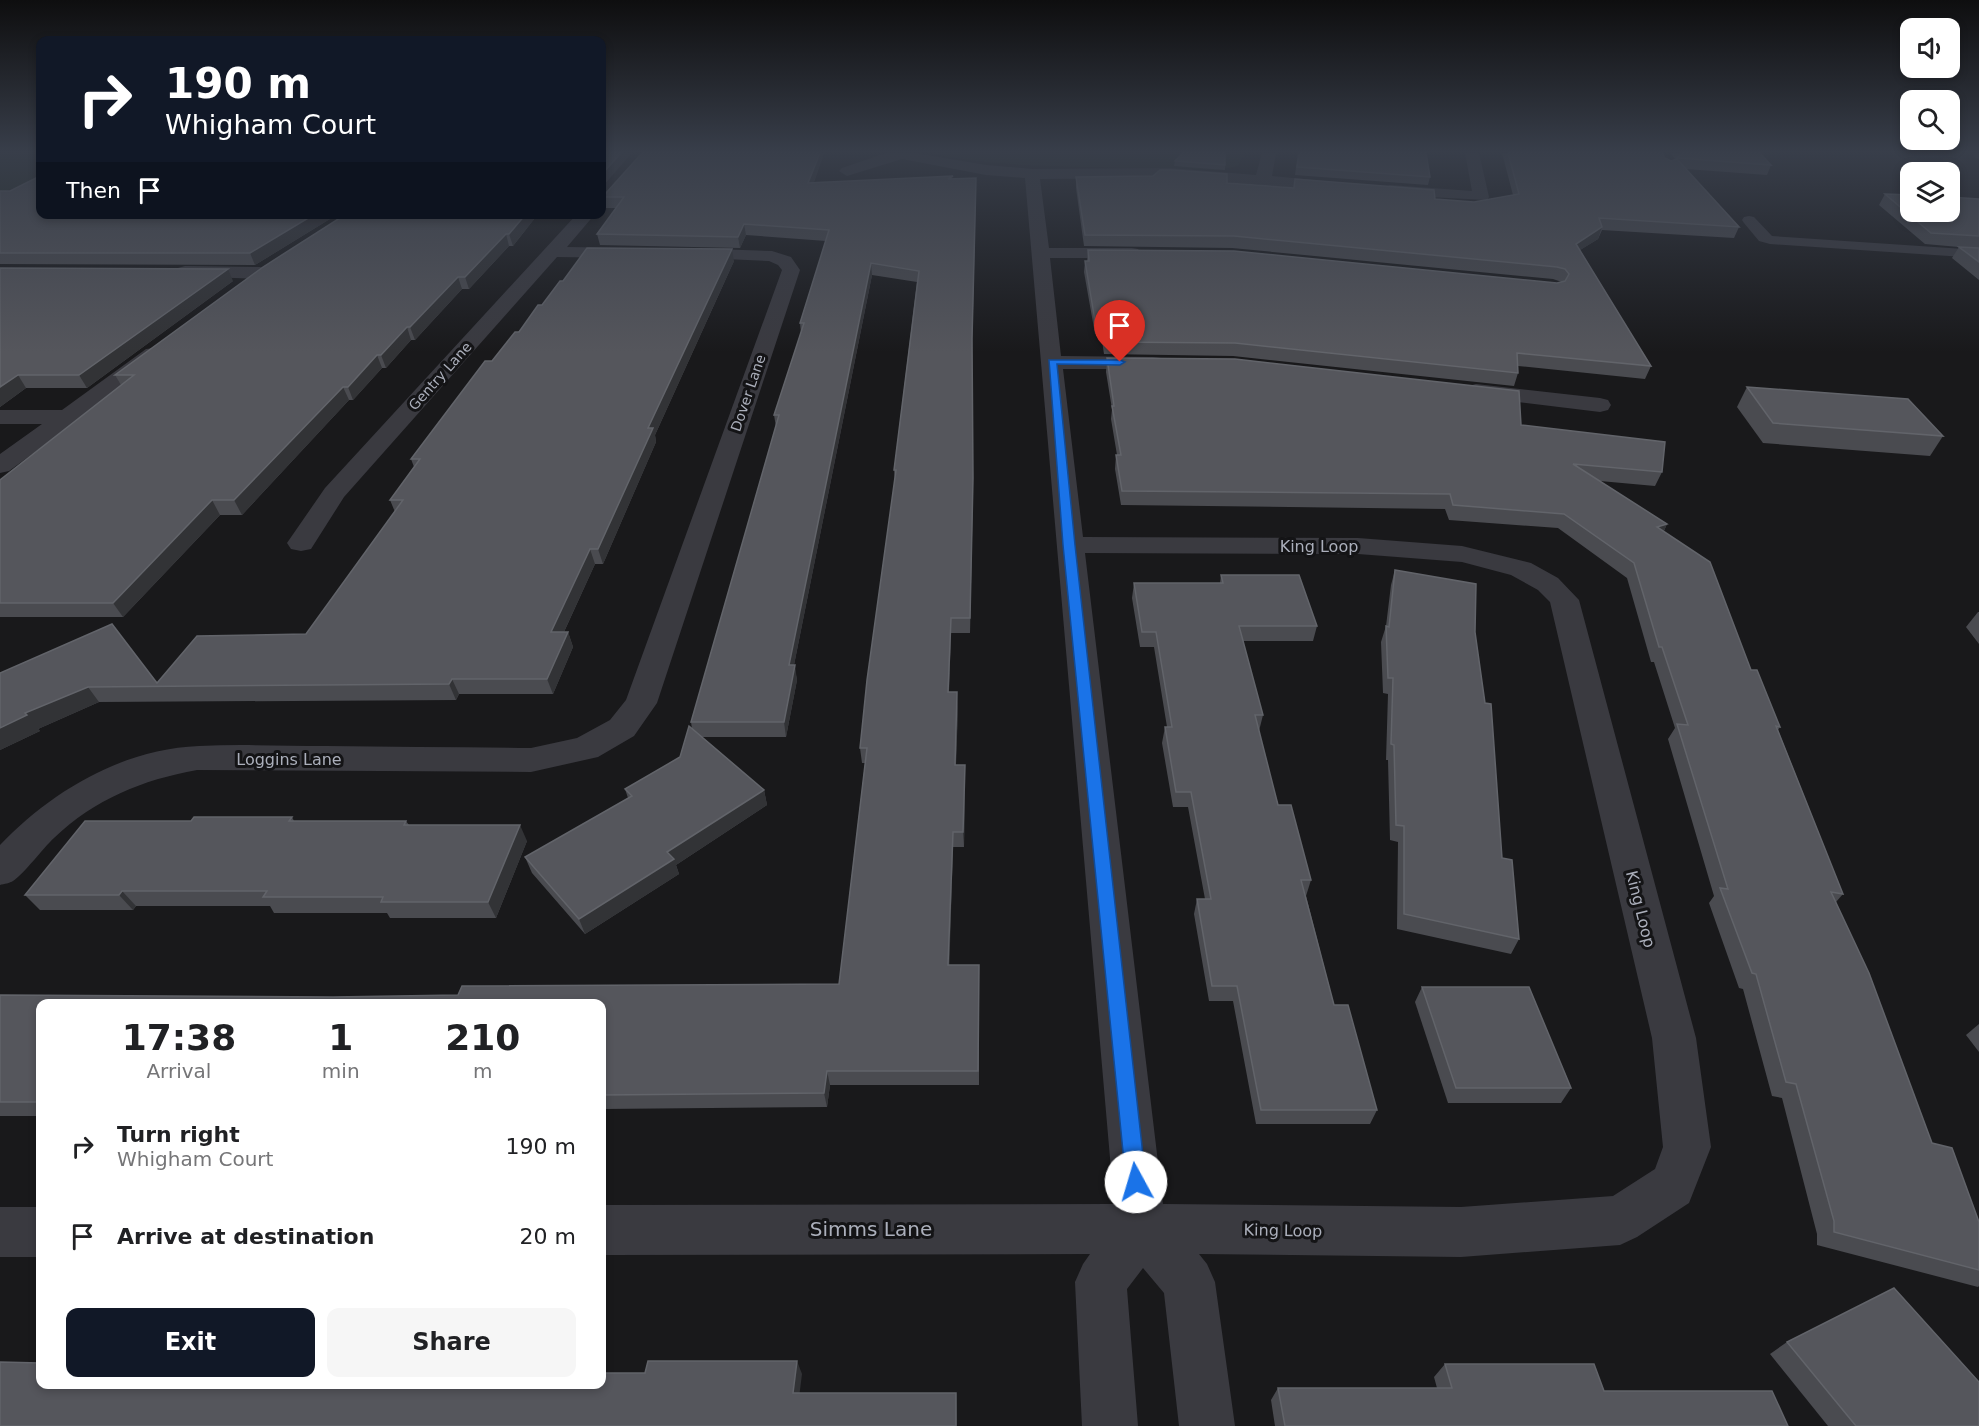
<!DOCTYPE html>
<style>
body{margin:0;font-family:"DejaVu Sans",sans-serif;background:#f6f6f6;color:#202124;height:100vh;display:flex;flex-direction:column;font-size:22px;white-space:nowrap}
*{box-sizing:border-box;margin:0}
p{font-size:20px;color:#757577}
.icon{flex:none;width:33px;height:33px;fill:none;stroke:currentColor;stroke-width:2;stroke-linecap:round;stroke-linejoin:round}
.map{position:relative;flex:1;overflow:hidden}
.drawer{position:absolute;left:36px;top:999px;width:570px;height:390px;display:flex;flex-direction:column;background:#fff;border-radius:12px;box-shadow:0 3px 9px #0003}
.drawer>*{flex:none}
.top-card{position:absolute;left:36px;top:36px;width:570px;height:183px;border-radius:12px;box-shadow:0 3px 9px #0003;background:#111827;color:#fff;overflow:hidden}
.fabs{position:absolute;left:1900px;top:18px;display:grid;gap:12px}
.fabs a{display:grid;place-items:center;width:60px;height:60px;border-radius:12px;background:#fff;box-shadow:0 3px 9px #0003;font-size:30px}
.pin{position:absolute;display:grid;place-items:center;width:51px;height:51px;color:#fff;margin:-62px -26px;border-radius:50% 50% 50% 0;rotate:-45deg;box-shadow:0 0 6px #0007}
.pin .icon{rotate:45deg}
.me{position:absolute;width:66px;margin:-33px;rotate:354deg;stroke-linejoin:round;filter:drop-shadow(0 0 4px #0008)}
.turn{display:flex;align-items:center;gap:21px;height:126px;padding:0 30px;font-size:27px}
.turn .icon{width:78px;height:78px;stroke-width:2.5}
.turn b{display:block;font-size:42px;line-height:51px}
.then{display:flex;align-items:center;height:57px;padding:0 30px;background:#0003;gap:12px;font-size:22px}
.eta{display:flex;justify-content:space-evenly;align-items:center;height:102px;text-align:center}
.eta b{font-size:36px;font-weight:700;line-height:42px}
.action{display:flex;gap:12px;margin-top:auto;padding:12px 30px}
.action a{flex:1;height:69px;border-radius:12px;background:#111827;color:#fff;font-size:24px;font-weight:700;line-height:69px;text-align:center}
.action a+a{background:#f6f6f6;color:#202124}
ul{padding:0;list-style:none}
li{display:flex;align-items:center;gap:18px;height:90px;padding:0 30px}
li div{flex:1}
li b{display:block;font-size:22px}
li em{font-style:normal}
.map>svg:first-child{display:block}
.green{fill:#202922}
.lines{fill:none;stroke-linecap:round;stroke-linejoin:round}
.service{fill:#3a3a40;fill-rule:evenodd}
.minor{fill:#3a3a40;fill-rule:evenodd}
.wall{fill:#4a4b50}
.shaded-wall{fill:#323336}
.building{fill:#55565c;stroke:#62646a;stroke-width:1.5}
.route{fill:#1a73e8;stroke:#114b97;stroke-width:1.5}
.labels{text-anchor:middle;stroke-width:6;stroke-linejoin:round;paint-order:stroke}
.far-street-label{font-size:14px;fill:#abafbb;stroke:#141416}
.street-label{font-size:16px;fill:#abafbb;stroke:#141416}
.near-street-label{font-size:20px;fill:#abafbb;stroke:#141416}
</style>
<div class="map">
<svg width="1979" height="1426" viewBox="0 0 1979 1426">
<rect width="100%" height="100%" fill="#19191b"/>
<g class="green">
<polygon points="0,153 40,153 40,179 0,193"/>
<path d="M 929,153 L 1244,153 L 1238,166 L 1216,170 C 1120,164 1024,173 929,153 Z"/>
</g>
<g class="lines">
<g class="service">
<polygon points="1974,153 1979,153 1979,159 1975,158"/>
<polygon points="1749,216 1754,217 1772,236 1979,250 1979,258 1770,244 1759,241 1744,223 1742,220 1744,217"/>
</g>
<g class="minor">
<path d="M 886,153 L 915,153 L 986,165 L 1032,169 L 1171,168 L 1256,175 L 1262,153 L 1276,153 L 1272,176 L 1345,183 L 1347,186 L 1345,189 L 1339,191 L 1171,178 L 1040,179 L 1049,248 L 1132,248 L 1138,249 L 1141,253 L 1138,257 L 1132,258 L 1050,258 L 1061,356 L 1153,357 L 1161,358 L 1164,363 L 1161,368 L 1153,369 L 1063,369 L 1083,537 L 1358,538 L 1462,546 L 1531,563 L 1558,578 L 1579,600 L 1696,1038 L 1711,1147 L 1689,1203 L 1637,1237 L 1620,1245 L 1461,1257 L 1199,1254 L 1207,1264 L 1215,1282 L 1235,1426 L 1179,1426 L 1164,1293 L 1143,1268 L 1127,1289 L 1138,1426 L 1082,1426 L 1075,1282 L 1083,1264 L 1090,1254 L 602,1255 L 602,1205 L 1114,1204 L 1025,178 L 986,175 L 902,159 L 847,176 L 839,171 L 842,168 ZM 1085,553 L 1358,554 L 1462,562 L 1511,575 L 1538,590 L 1550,602 L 1652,1038 L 1663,1147 L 1655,1169 L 1613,1196 L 1461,1207 L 1163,1204 Z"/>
<polygon points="1465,153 1479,153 1489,197 1487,200 1390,195 1382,190 1390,185 1472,191"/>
<polygon points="577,214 595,214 567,247 629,248 635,249 638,253 635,257 629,258 557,257 344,497 311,549 301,551 291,549 287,543 325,488"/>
<path d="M 686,248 L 772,251 L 791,257 L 800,270 L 657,703 L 634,736 L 598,757 L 531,772 L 197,770 C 142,780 95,799 54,838 C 43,848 24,874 13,881 C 10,883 4,884 0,885 L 0,845 C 52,791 122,749 199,746 C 241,744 284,746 326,746 C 394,747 463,747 531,748 L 577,738 L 610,720 L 626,700 L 782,270 L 778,265 L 769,261 L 680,257 L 677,253 L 680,249 Z"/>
<polygon points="185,266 260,267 267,269 269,273 267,277 260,279 178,276 176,272 178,268"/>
<polygon points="154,348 162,349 165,354 162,359 9,471 0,473 0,454 42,424 0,424 0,410 62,410 146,349"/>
<polygon points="1476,384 1600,398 1608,400 1611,405 1608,410 1600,412 1468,396 1465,391 1468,386"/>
<rect x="0" y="1207" width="40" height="50"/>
</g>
</g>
<g class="wall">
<polygon points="642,153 824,153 814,182 953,179 976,189 972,352 973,492 970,633 951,633 949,692 958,708 956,765 965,780 964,847 953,847 949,965 979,965 979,1085 830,1085 827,1107 602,1109 602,1004 40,1004 40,1116 0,1116 0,995 333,997 458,995 839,984 865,763 862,763 860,748 895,480 894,470 917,282 872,275 794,665 797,680 786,737 702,737 764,790 767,805 676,865 679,874 585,934 532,873 525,857 628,798 625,789 680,757 692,729 691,722 776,427 774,415 801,333 800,323 826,241 746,235 740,248 600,245 597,234 616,208 602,208 602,194 606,193"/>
<polygon points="1298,153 1430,177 1428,185 1295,175"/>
<polygon points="1502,153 1662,153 1665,158 1671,161 1675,159 1670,153 1760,153 1771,165 1767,175 1686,169 1739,227 1734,238 1602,230 1598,239 1580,250 1651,366 1645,379 1518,366 1518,373 1514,386 1233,356 1104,354 1101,334 1095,334 1084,272 1085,261 1087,261 1088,250 1557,283 1562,282 1553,279 1232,248 1084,246 1076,188 1076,177 1227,183 1474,202 1513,195"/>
<polygon points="1175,161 1225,165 1225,170 1174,166"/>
<polygon points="0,191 10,191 40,214 338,214 255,265 0,264"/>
<polygon points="1885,194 1979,199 1979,280 1952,258 1959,247 1925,244 1879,205"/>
<polygon points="538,214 513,246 509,246 469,289 462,289 415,340 411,340 386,368 382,368 353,400 349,400 242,515 220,515 123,617 0,617 0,480 121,385 115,375"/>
<polygon points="734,261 655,435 656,442 603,564 595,564 564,632 568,632 573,647 553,694 459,694 456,700 99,702 38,729 40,731 0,750 0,673 157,683 306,634 395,512 390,500 414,467 411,459 492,361 542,305"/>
<polygon points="0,268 233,281 87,388 26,388 0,407"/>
<polygon points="1107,358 1521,425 1662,472 1655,486 1600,481 1667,524 1664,531 1751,670 1780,727 1778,730 1843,894 1836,902 1932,1143 1979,1222 1979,1286 1978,1287 1817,1245 1817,1234 1782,1098 1772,1096 1743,989 1739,988 1709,903 1714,896 1668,739 1675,728 1654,662 1651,662 1627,578 1558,528 1449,520 1445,509 1121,505 1115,469 1116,455 1117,455 1111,419 1112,409 1106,372"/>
<polygon points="1747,387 1943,436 1930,456 1763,443 1737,407"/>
<polygon points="1395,570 1475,632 1502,858 1519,939 1511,954 1397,929 1398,842 1390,840 1388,760 1386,760 1388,694 1383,693 1381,642 1386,626 1391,585"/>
<polygon points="1221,575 1317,626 1313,641 1243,641 1263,715 1259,731 1278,805 1311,880 1306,896 1334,1005 1377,1110 1370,1124 1256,1124 1233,1001 1209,1001 1194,914 1197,899 1205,899 1188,807 1173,807 1162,743 1165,727 1167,727 1154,647 1140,647 1132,598 1134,583 1220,583"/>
<polygon points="1978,612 1979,612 1979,644 1966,627"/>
<polygon points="292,817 294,821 406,821 409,825 527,841 496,918 390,918 387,913 274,913 270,906 136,906 133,910 40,910 25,895"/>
<polygon points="1422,987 1571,1088 1561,1103 1448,1103 1415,1002"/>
<polygon points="1979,1024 1979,1052 1966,1035"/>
<polygon points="1787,1342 1979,1426 1828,1426 1770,1354"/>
<polygon points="1445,1364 1604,1391 1788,1426 1275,1426 1271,1400 1278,1388 1437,1388 1434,1377"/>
</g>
<g class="shaded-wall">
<polygon points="621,153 632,153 602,187 602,174"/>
<polygon points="820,153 824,153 810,193 808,183"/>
<polygon points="976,189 972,352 973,492 970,633 972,339"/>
<polygon points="315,214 338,214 255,265 250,253"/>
<polygon points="526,214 538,214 513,246 509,234"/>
<polygon points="744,224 746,235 740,248 738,237"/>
<polygon points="1602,227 1598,239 1572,255 1576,244"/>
<polygon points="506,234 509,246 469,289 465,277"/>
<polygon points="732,249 734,261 655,435 656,442 603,564 598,549 648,428"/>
<polygon points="871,263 872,275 791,680 789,665"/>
<polygon points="228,269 233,281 87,388 79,375"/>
<polygon points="458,277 462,289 415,340 410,327"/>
<polygon points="407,327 411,340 386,368 381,355"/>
<polygon points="377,355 382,368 353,400 348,387"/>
<polygon points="18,375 26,388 0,407 0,387"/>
<polygon points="343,387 349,400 242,515 234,500"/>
<polygon points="212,500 220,515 123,617 113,603"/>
<polygon points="1667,524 1660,539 1657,527"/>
<polygon points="590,549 595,564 557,647 551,632"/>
<polygon points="951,618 951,633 948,708 948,692"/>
<polygon points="568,632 573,647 553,694 547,679"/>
<polygon points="795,665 797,680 786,737 784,722"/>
<polygon points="452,679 459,694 456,700 449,684"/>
<polygon points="88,687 99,702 38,729 40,731 0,750 0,728 25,713"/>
<polygon points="957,692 958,708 955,780 955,765"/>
<polygon points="965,765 965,780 964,847 963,832"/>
<polygon points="764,790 767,805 676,865 679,874 585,934 579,919 667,852"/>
<polygon points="520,825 527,841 496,918 488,902"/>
<polygon points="953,832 953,847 949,980 948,965"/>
<polygon points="122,891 136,906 133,910 119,895"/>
<polygon points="827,1071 830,1085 827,1107 824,1093"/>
<polygon points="797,1361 802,1374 798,1406 793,1393"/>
<polygon points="956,1393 957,1426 956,1426"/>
</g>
<g class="building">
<polygon points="602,153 621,153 602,174"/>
<polygon points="642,153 820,153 808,183 953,176 948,179 976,178 972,339 973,478 970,618 951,618 948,692 957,692 955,765 965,765 963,832 953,832 948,965 979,965 978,1071 827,1071 824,1093 602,1095 602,1004 40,1004 40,1102 0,1102 0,995 333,997 458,995 462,986 839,984 867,748 860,748 867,680 896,470 894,470 919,271 871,263 789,665 795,665 784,722 691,722 779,415 774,415 804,323 800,323 829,230 744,224 738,237 597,234 624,197 602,197 602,194 606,193"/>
<polygon points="1183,153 1225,153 1225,165 1175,161"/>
<polygon points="1299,153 1426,153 1430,177 1297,167"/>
<polygon points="1508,153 1662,153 1665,158 1671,161 1677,159 1739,227 1599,218 1602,227 1576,244 1651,366 1517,353 1518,373 1235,343 1105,342 1102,321 1095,321 1085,261 1089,261 1088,250 1234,251 1557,283 1565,281 1569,274 1565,269 1557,267 1234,236 1085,235 1076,177 1153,176 1160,170 1172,170 1227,174 1227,183 1294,188 1295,179 1434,190 1435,199 1474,202 1519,194"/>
<polygon points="1681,153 1760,153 1771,165 1677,158 1682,154"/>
<polygon points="40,176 40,214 315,214 250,253 0,253 0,191 10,191"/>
<polygon points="1885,194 1911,195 1911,212 1950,212 1950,197 1979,199 1979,236 1931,233"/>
<polygon points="346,214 526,214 509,234 506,234 465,277 458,277 410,327 407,327 381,355 377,355 348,387 343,387 234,500 212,500 113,603 0,603 0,480 134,375 115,375 263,267"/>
<polygon points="1959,247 1979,248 1979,262"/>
<polygon points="587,248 732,249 648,428 653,428 598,549 590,549 551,632 568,632 547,679 452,679 449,684 88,687 25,713 27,715 0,728 0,673 112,624 157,683 197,636 306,634 403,500 390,500 420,459 411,459 485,361 492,361 515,332 519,332 538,305 542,305 560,281 563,281"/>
<polygon points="0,268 228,269 79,375 18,375 0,387"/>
<polygon points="1107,358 1235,359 1519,391 1521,425 1665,442 1662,472 1573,464 1667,524 1657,527 1710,562 1751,670 1757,670 1780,727 1776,726 1843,894 1831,892 1869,973 1932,1143 1952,1148 1979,1222 1979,1270 1834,1232 1834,1221 1796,1084 1786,1082 1756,974 1752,973 1720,888 1728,889 1677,724 1688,725 1662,647 1659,647 1634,563 1564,514 1453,505 1450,494 1122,491 1116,455 1121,455 1112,406 1114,406"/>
<polygon points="1747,387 1908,399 1943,436 1773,423"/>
<polygon points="1395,570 1476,584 1475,632 1485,703 1491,704 1502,858 1512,860 1519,939 1404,914 1404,826 1396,825 1394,745 1391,744 1393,678 1388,678 1386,626 1389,627"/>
<polygon points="1221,575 1299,575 1317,626 1239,626 1263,715 1255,715 1278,805 1291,805 1311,880 1301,880 1334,1005 1348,1005 1377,1110 1261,1110 1237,986 1212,986 1197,899 1211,899 1191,792 1176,792 1165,727 1172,727 1156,632 1142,632 1134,583 1223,583"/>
<polygon points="689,726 764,790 667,852 674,859 579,919 525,857 632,796 625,789 680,757"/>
<polygon points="194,817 292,817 289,821 406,821 404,825 520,825 488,902 381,902 383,897 263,897 267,891 122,891 119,895 25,895 85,821 191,821"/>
<polygon points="1422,987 1529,987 1571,1088 1456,1088"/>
<polygon points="1894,1288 1979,1382 1979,1426 1856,1426 1787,1342"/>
<polygon points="648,1361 797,1361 793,1393 956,1393 956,1426 0,1426 0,1362 40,1363 40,1384 602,1384 602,1373 645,1373"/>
<polygon points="1445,1364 1594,1364 1604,1391 1772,1391 1788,1426 1285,1426 1278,1388 1452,1388"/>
</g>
<linearGradient id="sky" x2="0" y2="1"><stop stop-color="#0e0e0f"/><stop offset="0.43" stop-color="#383e4a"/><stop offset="1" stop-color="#383e4a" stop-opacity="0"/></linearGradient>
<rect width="1979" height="352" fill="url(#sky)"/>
<polygon class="route" points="1049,360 1120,360 1125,362 1120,365 1057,364 1075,545 1146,1182 1143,1189 1136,1191 1129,1189 1126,1182 1063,545"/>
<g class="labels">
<g class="far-street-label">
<text transform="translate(440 376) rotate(-48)" y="5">Gentry Lane</text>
<text transform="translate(748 393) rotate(-71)" y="5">Dover Lane</text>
</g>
<g class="street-label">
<text x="1319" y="552">King Loop</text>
<text x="289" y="765">Loggins Lane</text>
<text transform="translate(1641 909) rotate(76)" y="6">King Loop</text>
<text transform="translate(1283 1230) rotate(1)" y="6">King Loop</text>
</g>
<g class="near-street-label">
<text x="871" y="1236">Simms Lane</text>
</g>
</g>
</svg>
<div class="fabs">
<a><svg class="icon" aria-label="sound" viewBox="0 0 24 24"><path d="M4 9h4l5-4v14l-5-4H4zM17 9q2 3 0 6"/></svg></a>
<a><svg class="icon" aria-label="search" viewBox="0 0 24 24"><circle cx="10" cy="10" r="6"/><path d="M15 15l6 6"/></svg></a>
<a><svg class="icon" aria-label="layers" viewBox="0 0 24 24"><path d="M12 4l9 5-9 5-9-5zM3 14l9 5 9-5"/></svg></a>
</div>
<div class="pin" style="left:1120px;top:362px;background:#d93025"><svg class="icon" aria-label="arrive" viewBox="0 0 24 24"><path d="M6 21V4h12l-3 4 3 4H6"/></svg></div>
<svg class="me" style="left:1136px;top:1182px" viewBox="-20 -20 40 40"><circle r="19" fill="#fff"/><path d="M0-13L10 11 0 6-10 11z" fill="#1a73e8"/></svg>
<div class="top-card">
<div class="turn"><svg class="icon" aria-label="right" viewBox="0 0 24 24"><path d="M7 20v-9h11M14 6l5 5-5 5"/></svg><div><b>190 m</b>Whigham Court</div></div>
<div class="then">Then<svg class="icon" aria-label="arrive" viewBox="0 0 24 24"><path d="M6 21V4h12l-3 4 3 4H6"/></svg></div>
</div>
<section class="drawer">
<div class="eta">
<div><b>17:38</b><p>Arrival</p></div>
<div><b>1</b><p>min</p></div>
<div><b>210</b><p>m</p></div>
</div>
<ul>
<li><svg class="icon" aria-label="right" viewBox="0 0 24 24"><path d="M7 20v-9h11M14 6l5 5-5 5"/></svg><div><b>Turn right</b><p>Whigham Court</p></div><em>190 m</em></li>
<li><svg class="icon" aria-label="arrive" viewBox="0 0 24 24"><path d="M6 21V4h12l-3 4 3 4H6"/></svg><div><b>Arrive at destination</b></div><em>20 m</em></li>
</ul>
<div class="action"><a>Exit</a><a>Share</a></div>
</section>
</div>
